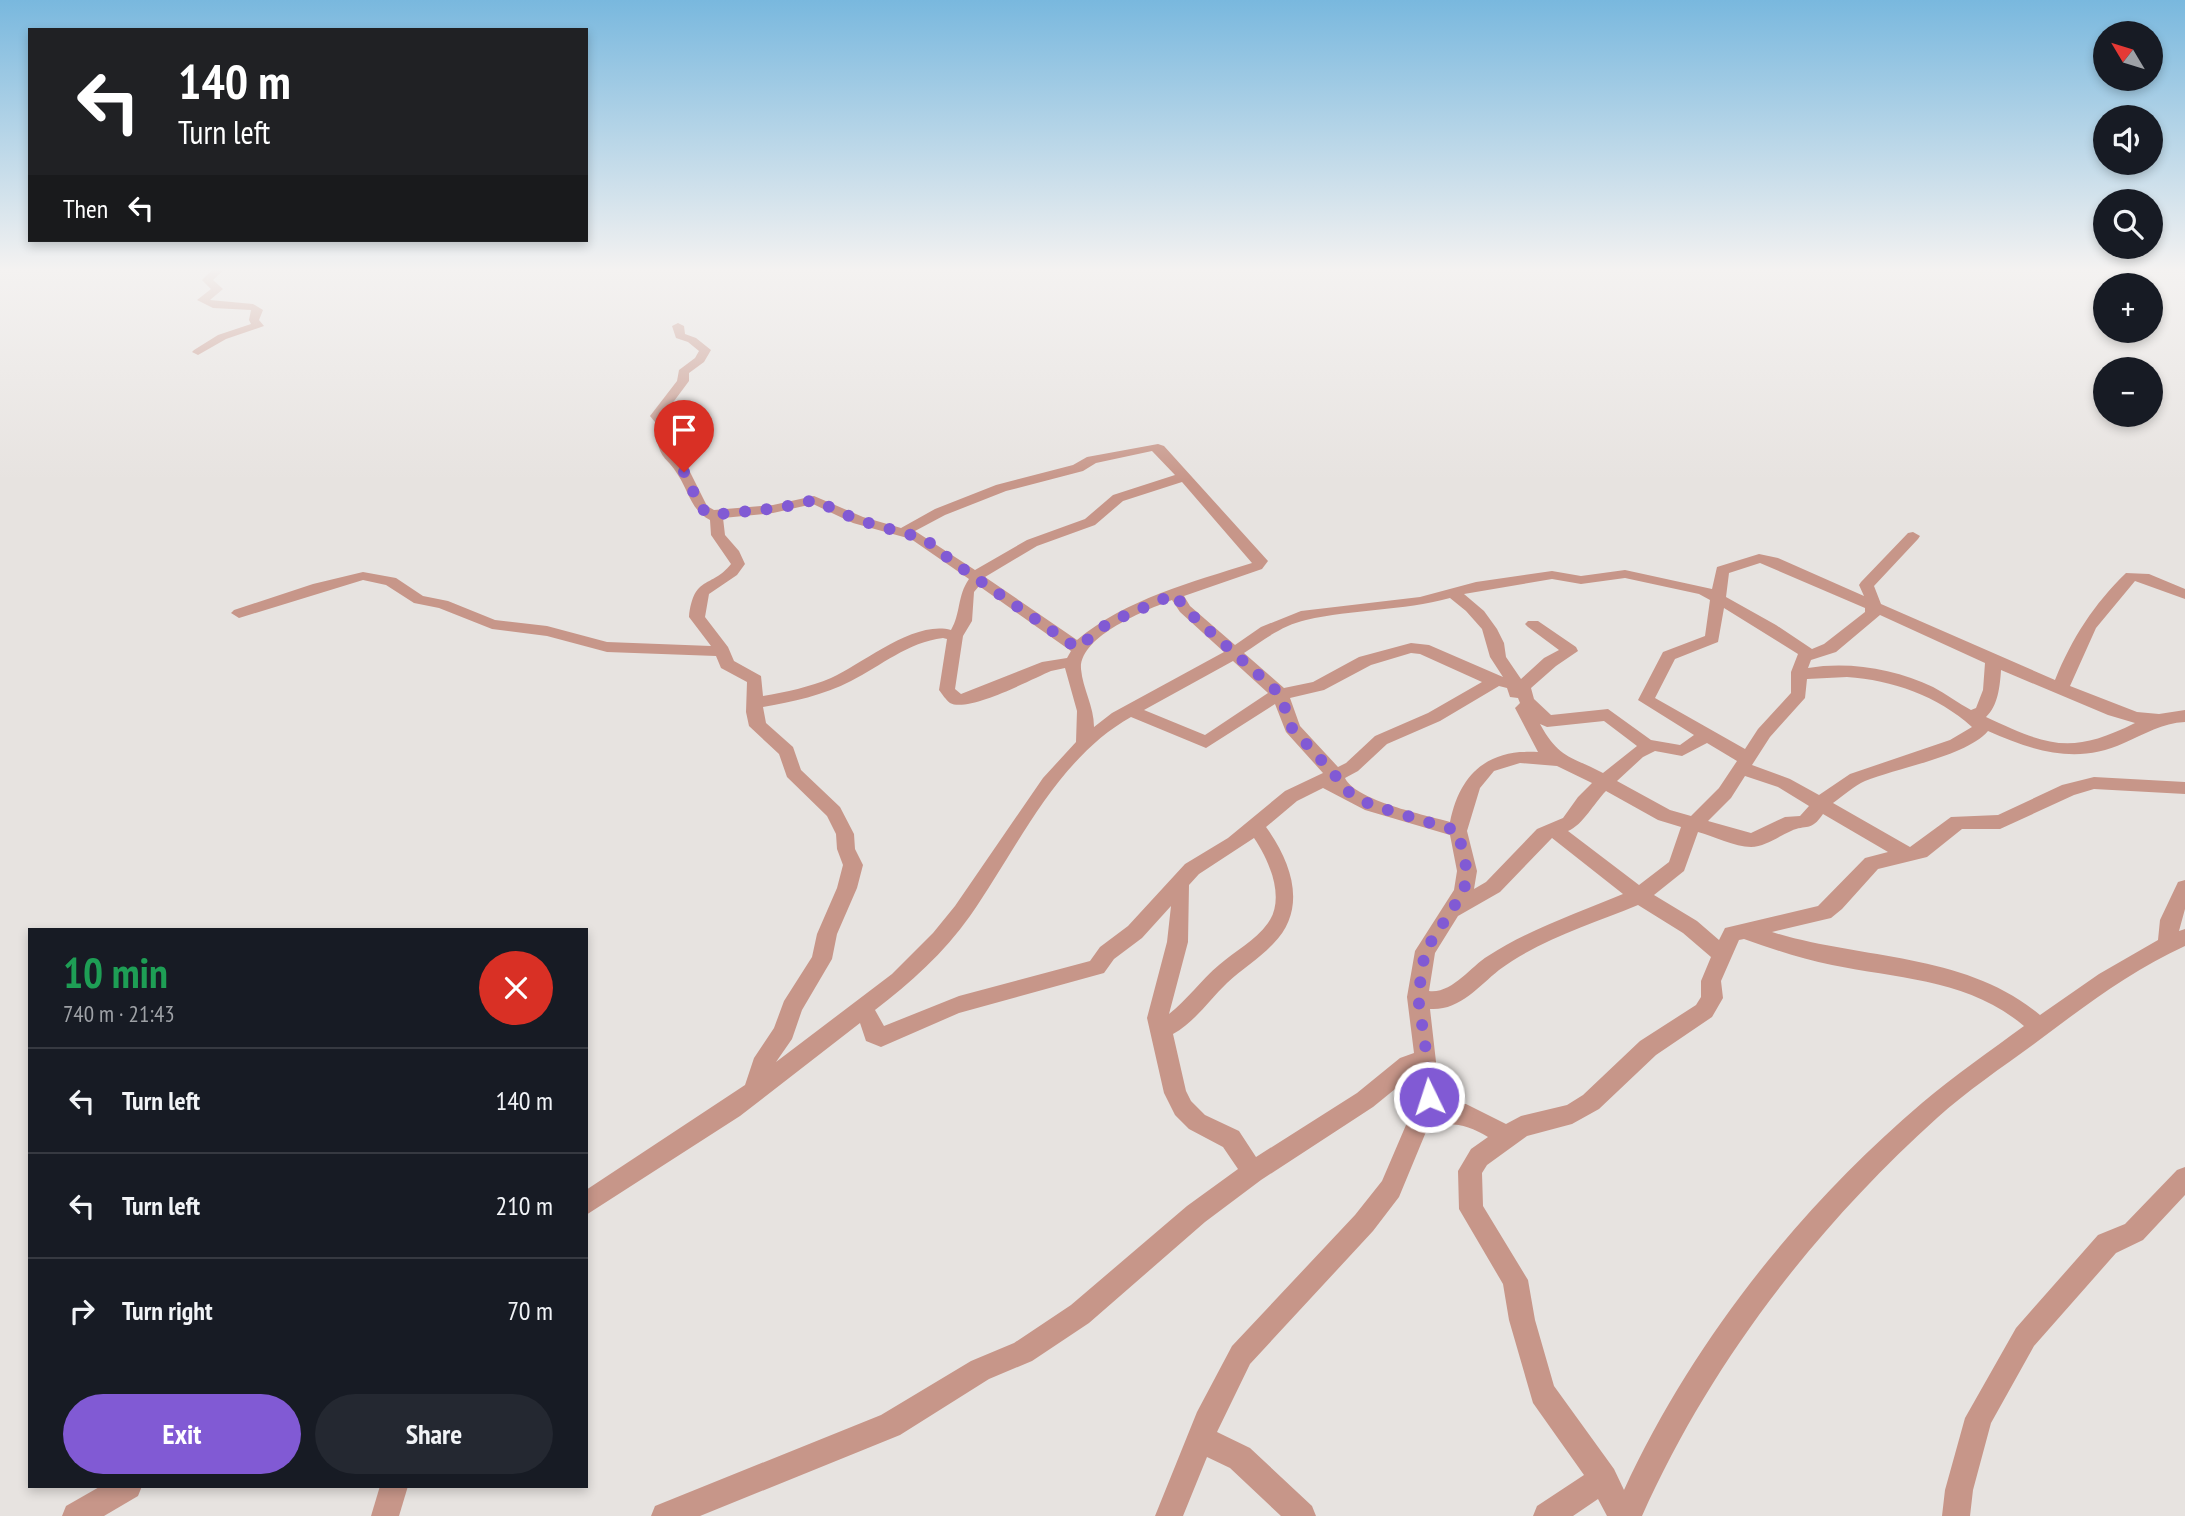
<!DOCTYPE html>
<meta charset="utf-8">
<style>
body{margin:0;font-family:"PT Sans Narrow",sans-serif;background:#242831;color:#f1f3f6;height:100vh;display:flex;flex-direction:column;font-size:26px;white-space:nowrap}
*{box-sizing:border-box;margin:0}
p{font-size:23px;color:#9ea1a6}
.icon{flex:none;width:38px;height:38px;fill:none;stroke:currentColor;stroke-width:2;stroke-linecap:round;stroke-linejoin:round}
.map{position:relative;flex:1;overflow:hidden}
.panel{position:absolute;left:28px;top:928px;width:560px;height:560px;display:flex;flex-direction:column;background:#171b24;border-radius:0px;box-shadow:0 4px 10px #0003}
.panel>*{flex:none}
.guide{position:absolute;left:28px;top:28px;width:560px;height:214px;border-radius:0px;box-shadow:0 4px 10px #0003;background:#202124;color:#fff;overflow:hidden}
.needle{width:46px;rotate:308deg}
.tools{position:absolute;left:2093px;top:21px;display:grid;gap:14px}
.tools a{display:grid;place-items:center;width:70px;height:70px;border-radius:50%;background:#171b24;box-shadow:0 4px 10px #0003;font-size:35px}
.pin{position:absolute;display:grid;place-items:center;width:60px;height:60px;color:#fff;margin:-72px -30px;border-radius:50% 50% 50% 0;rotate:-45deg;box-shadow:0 0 7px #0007}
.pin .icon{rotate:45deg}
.me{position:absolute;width:77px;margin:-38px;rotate:356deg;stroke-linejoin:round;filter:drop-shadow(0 0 5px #0008)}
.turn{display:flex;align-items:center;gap:24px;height:147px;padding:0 35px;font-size:32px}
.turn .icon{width:91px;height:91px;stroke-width:2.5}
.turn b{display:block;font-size:49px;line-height:60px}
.then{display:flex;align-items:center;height:66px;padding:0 35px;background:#0003;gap:14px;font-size:26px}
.round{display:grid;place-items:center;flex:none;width:74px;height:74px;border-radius:37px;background:#242831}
.head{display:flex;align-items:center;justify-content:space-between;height:119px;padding:0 35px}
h1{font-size:42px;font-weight:700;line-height:52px;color:#1e9e55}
.action{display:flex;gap:14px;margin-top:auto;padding:14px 35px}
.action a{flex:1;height:80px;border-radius:42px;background:#815ad4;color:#fff;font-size:28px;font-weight:700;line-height:80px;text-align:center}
.action a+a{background:#242831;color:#f1f3f6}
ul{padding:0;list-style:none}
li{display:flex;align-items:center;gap:21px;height:105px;padding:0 35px;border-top:2px solid #363941}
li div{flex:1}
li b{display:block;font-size:26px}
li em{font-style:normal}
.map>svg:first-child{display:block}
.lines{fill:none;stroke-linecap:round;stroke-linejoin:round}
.minor{fill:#c79689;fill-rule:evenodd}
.route{stroke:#815ad4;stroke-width:12;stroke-dasharray:0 21.6}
</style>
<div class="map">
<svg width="2185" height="1516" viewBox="0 0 2185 1516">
<rect width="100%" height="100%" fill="#e7e3e0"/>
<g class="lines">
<g class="minor">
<polygon points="214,268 226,268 213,280 223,289 210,300 253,304 263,310 259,320 264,326 226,339 198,355 192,352 194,350 218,335 251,324 249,320 251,310 213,308 197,300 211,289 202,280"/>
<path d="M 678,323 L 684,326 L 685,334 L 696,338 L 711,350 L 704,362 L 689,373 L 689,381 L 663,416 L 673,427 L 668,437 L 673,455 L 688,468 L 707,506 L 714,510 L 773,505 L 814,496 L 863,517 L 901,528 L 935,509 L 996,485 L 1073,465 L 1087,457 L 1158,444 L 1164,446 L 1268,561 L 1262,569 L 1184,596 L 1190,606 L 1235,645 L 1261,627 L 1301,611 L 1420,597 L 1476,582 L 1552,571 L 1581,576 L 1625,570 L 1712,589 L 1717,567 L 1759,554 L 1778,558 L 1864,596 L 1859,585 L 1861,582 L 1908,533 L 1913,532 L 1920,536 L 1918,539 L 1874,586 L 1881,604 L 2055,680 C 2072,638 2094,604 2126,573 L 2149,574 L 2185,589 L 2185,599 L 2135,581 L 2096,628 L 2070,686 L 2137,712 L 2159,714 L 2185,710 L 2185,722 C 2162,723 2145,734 2124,743 C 2077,765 2033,751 1988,731 C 1967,756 1897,768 1865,781 C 1854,786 1843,796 1833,803 L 1910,847 L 1951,817 L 1998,815 L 2062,785 L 2094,777 L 2185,782 L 2185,794 L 2094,789 L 2074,795 L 2000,829 L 1962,829 L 1927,857 L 1878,869 L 1842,909 L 1831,918 L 1772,932 C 1861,960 1965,952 2040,1015 L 2099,974 L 2158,940 L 2160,920 L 2178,882 L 2185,880 L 2185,909 L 2179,931 L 2185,929 L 2185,946 C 2130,971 2082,1008 2034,1044 C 2001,1068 1967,1091 1937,1118 C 1813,1230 1710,1364 1642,1516 L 1607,1516 L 1598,1499 L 1573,1516 L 1533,1516 L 1537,1506 L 1584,1475 L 1533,1403 L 1509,1320 L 1503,1284 L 1459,1209 L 1458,1171 L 1471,1149 L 1488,1137 C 1468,1125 1452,1121 1428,1127 L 1399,1197 L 1373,1231 L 1250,1364 L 1217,1432 L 1250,1448 L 1312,1506 L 1316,1516 L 1281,1516 L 1230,1468 L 1207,1457 L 1183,1516 L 1155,1516 L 1197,1412 L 1232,1346 L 1355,1215 L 1382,1181 L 1418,1097 L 1416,1072 L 1373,1107 L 1261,1180 L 1205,1222 L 1089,1323 L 1032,1361 L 989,1379 L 900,1435 L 700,1516 L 651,1516 L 655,1506 L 881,1415 L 971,1361 L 1014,1343 L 1071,1305 L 1187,1206 L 1238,1169 L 1223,1147 L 1189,1129 L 1175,1115 L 1164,1093 L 1147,1018 L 1167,942 L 1171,906 L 1142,938 L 1114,959 L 1104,973 L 959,1013 L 881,1047 L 866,1041 L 860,1023 L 740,1116 L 586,1215 L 586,1190 L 745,1085 L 754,1058 L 774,1028 L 784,1001 L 812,957 L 817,934 L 837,888 L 843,865 L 837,849 L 836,834 L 827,816 L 787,777 L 779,754 L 749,726 L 746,712 L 747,682 L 721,668 L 716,656 L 607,652 L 547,636 L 492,629 L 439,608 L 414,603 L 386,585 L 363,580 L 239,618 L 231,613 L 234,610 L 313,584 L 363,572 L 396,578 L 423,596 L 448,601 L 495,620 L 547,626 L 607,642 L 711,646 L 689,617 C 694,574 711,589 731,564 L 711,535 L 710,520 C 691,510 689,492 678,475 C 667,456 662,463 656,437 L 660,428 L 650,416 L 677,381 L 679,370 L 695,358 L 699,351 L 688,342 L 676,338 L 672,326 ZM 1152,451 L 1175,475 L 1113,495 L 1085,519 L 1027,540 L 975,570 L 915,531 L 945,515 L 1006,491 L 1083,471 L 1096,463 ZM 1182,482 L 1252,563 C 1192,582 1126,599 1077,640 L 985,577 L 1037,546 L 1095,525 L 1123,501 ZM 813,504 L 853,523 L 911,539 L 969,579 C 957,596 961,613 951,630 C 914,620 864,663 831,678 C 810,687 786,692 763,696 L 761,676 L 734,661 L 728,647 L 705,617 L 709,594 L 737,575 L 745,564 L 739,551 L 725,535 L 723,518 L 773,513 ZM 1760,563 L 1865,608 L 1865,612 L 1824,644 L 1812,649 L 1776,625 L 1726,597 L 1729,573 ZM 1625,578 L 1699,594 L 1710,600 L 1705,636 L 1663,652 L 1638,700 L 1694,735 L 1680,745 L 1651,740 L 1608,709 L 1551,715 L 1534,699 L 1531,688 L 1556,666 L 1578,651 L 1576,647 L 1538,621 L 1528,621 L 1525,624 L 1528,627 L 1559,650 L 1544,658 L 1521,679 L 1506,657 L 1504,643 L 1497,629 L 1484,611 L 1464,594 L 1552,579 L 1581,584 ZM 979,586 L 1071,651 L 1067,658 L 1042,662 L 961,694 L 955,689 L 963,636 L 972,621 L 974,592 ZM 1450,598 L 1466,611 L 1482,629 L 1490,657 L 1503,677 L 1429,645 L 1411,643 L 1359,657 L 1313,682 L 1284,688 L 1244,653 C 1263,640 1283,625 1306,620 C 1353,609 1402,611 1450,598 ZM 1172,600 L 1180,612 L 1224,652 L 1112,713 L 1094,727 C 1094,706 1083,690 1081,669 C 1079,636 1146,610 1172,600 ZM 1724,608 L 1798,654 L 1791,672 L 1791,693 L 1758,729 L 1745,749 L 1655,698 L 1675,659 L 1718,642 ZM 1880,615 L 1985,663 L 1983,690 L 1976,708 L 1971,710 C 1958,703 1946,694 1933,687 C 1896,669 1849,661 1808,668 L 1811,660 L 1836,652 ZM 943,638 L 947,639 L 939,690 C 942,694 946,700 950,703 C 968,713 1032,679 1051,671 L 1065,668 L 1077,711 L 1076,742 L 1043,778 L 955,906 L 933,933 L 892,974 L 776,1062 L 792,1039 L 802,1010 L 832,959 L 837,934 L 857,888 L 863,865 L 855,849 L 854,834 L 840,807 L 801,770 L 793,747 L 766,723 L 763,707 C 792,702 824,695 851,681 C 881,666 908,642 943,638 ZM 1411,653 L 1420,654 L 1482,682 L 1428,713 L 1375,736 L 1346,763 L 1338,767 L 1300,726 L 1290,698 L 1324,690 L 1371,665 ZM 1233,661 L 1268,693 L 1205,735 L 1144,710 ZM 2001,670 L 2108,715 L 2135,723 C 2071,755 2048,746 1986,717 C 1998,706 2000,686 2001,670 ZM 1847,677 C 1892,680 1938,696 1972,727 L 1950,740 L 1850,774 L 1819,795 L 1790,779 L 1752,765 L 1770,737 L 1805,698 L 1807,679 ZM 1499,686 L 1507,688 L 1510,697 L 1518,698 L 1520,703 L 1515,708 L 1538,752 C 1488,749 1460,773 1450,822 C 1426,815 1356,801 1345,778 L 1358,771 L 1387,744 L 1440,721 ZM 1275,704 L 1286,732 L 1323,773 L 1285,791 L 1228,838 L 1185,864 L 1128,926 L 1100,947 L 1090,961 L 959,996 L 884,1026 L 875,1010 C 910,983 944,953 970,916 C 1017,849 1056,759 1131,717 L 1206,748 ZM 1604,721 L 1637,746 L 1603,773 C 1571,756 1559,759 1540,724 L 1547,727 ZM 1707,743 L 1737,761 L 1719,788 L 1691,816 L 1670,810 L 1617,781 L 1643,757 L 1655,751 L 1682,756 ZM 1520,763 L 1557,766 L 1592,783 L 1578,797 L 1563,818 L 1537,829 L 1486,882 L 1474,889 L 1477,871 L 1467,831 L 1480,788 L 1494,771 ZM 1745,776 L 1778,787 L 1809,806 L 1800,816 L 1785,817 L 1751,833 L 1708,821 L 1731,798 ZM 1323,788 L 1365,810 L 1450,835 L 1457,871 L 1454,890 L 1415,951 L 1407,997 L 1414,1053 L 1400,1058 L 1357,1093 L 1256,1157 L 1239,1131 L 1205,1115 L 1191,1101 L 1186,1091 L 1173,1034 C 1195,1022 1209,1000 1227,983 C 1242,969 1259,959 1273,944 C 1308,909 1292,863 1266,827 L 1297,801 ZM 1606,791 L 1658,820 L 1681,827 L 1669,862 L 1639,885 L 1568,831 C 1583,825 1594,803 1606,791 ZM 1823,814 L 1888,852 L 1865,858 L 1818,906 L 1725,928 L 1719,940 L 1697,921 L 1654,895 L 1684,871 L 1698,832 C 1713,836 1735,847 1751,847 C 1765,847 1779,836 1791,831 C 1806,824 1811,832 1823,814 ZM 1254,838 C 1269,860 1286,898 1268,923 C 1255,941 1235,951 1219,965 C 1201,980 1187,1000 1169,1014 L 1188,942 L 1189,885 L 1199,874 ZM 1552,838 L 1623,894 C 1578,913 1530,929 1488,956 C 1470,967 1452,994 1429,991 L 1435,953 L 1458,916 L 1500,892 ZM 1638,905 L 1683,933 L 1711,957 L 1701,981 L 1701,997 L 1696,1005 L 1640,1041 L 1583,1095 L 1567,1105 L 1521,1116 L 1506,1124 L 1466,1104 L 1437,1104 L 1440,1097 L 1430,1009 C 1459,1011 1478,987 1499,970 C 1539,940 1592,924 1638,905 ZM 1744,939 C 1772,949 1802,959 1832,965 C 1900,979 1968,979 2024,1026 C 1990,1051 1955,1075 1922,1103 C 1798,1209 1693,1341 1624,1490 L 1614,1469 L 1554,1386 L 1535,1320 L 1528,1280 L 1483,1206 L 1482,1173 L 1487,1165 L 1527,1136 L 1572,1124 L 1599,1109 L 1656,1055 L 1712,1017 L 1723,998 L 1721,981 L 1739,940 Z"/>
<polygon points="2185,1167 2185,1195 2143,1240 2116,1253 2034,1346 1991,1423 1973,1490 1970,1516 1942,1516 1945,1490 1965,1418 2016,1328 2098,1235 2125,1224 2177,1170"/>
<polygon points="101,1486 142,1486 138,1496 104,1516 62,1516 66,1506"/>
<polygon points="380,1486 408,1486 399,1516 371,1516"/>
</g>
</g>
<linearGradient id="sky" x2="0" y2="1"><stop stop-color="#79b8de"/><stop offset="0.56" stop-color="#f4f2f1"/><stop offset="1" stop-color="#f4f2f1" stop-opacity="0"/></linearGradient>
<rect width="2185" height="481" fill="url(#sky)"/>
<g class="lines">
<polyline class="route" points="684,472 701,508 710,515 779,508 814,500 858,520 925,539 953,562 1077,648 1108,623 1175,594 1185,609 1280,694 1292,728 1335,775 1342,788 1371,805 1458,831 1467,871 1464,891 1425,951 1418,997 1430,1078 1429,1097"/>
</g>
</svg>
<div class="tools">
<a><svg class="needle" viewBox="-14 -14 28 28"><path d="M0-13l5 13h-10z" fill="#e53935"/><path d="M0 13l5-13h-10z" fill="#9ea1a6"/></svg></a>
<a><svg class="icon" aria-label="sound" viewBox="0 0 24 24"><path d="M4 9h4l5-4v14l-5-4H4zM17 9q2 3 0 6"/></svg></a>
<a><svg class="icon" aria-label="search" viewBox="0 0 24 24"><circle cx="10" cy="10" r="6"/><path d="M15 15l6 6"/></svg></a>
<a>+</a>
<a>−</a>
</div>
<div class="pin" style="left:684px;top:472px;background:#d93025"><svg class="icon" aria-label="arrive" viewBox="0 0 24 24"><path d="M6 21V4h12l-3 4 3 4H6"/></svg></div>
<svg class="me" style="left:1429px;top:1097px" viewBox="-20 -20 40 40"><circle r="17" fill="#815ad4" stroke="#fff" stroke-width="3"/><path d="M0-11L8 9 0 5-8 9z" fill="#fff"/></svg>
<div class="guide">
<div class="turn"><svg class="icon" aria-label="left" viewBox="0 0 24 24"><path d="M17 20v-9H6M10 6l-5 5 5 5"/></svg><div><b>140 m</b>Turn left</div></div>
<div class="then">Then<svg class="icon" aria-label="left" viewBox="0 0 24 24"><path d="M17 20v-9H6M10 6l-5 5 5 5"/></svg></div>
</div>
<section class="panel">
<div class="head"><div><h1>10 min</h1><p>740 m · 21:43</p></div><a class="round" style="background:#d93025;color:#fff"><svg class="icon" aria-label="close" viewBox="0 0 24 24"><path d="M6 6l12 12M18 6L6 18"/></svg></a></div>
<ul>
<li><svg class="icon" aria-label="left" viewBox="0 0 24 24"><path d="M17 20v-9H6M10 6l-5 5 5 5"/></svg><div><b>Turn left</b></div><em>140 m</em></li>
<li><svg class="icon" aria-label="left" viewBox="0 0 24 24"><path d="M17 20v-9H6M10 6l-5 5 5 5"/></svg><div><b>Turn left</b></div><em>210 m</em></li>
<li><svg class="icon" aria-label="right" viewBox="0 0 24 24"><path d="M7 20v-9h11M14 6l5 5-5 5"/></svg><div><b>Turn right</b></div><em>70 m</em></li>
</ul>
<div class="action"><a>Exit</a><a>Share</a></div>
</section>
</div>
